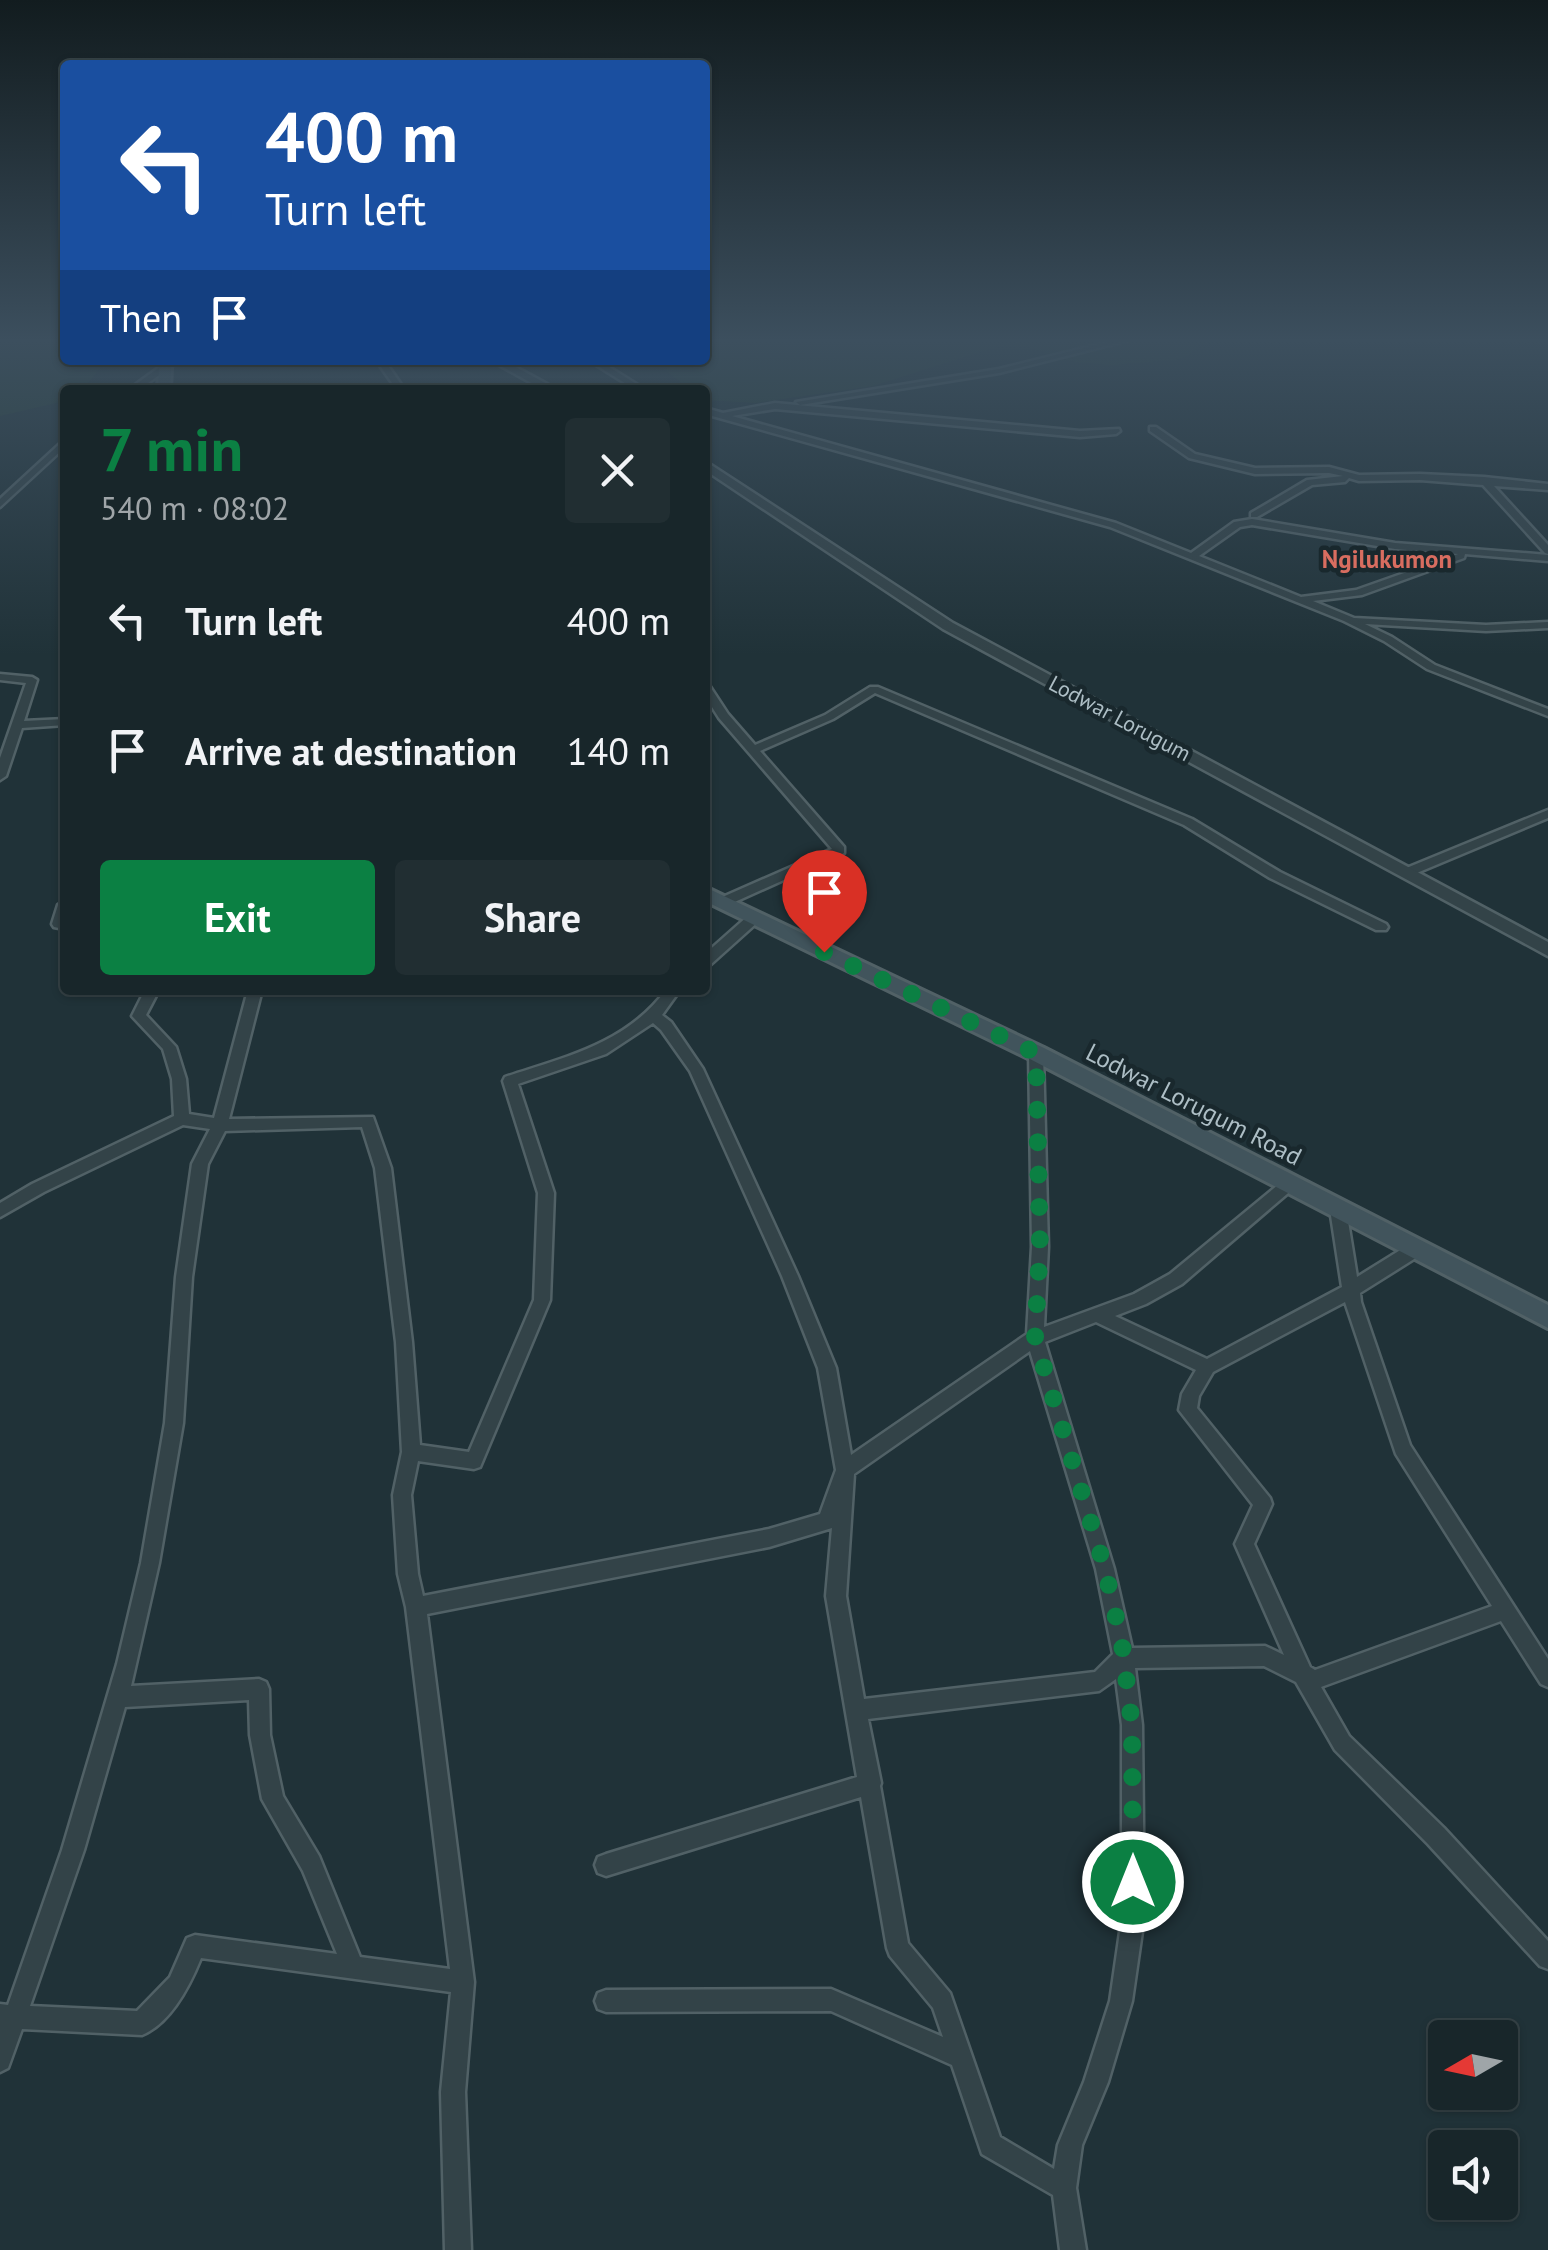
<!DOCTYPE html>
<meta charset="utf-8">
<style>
body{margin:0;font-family:"PT Sans",sans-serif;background:#212e32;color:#f1f3f6;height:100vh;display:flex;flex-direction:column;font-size:38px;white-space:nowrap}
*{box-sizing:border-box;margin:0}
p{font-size:32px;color:#9fa5a8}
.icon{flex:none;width:55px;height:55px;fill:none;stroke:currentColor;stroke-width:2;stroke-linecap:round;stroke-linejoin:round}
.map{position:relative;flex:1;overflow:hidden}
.side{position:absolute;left:60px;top:385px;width:650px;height:610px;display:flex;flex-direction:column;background:#18262a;border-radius:10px;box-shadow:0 2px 8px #0004,0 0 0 2px #364347}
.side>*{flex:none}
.banner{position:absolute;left:60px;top:60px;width:650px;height:305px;border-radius:10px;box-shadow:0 2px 8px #0004,0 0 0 2px #364347;background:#1a4fa0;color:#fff;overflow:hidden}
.needle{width:65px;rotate:261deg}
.controls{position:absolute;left:1428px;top:2020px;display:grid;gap:20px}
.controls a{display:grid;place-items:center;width:90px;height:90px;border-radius:10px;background:#18262a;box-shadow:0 2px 8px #0004,0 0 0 2px #364347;font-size:50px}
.pin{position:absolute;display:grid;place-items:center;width:85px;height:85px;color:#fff;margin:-102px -42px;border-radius:50% 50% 50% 0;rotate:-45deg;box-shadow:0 0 10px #0007}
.pin .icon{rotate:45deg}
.me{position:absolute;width:110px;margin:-55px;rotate:0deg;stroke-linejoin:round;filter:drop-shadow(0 0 8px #0008)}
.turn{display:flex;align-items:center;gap:35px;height:210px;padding:0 40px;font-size:45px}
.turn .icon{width:130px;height:130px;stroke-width:2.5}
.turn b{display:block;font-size:70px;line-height:85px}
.then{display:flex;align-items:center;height:95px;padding:0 40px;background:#0003;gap:20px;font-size:38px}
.round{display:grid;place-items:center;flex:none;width:105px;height:105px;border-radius:10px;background:#212e32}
.headline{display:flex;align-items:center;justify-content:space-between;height:170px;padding:0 40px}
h1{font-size:60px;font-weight:800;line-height:75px;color:#0b8043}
.primary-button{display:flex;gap:20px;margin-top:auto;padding:20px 40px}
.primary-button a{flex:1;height:115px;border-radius:10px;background:#0b8043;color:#fff;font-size:40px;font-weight:800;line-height:115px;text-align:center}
.primary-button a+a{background:#212e32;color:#f1f3f6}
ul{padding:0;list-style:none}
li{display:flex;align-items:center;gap:30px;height:130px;padding:0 40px}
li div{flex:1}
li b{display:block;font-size:38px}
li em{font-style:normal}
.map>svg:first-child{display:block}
.green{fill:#253d36}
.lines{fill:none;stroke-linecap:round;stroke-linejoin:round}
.minor-casing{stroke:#516166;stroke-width:5}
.tertiary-casing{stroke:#516166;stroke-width:5}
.secondary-casing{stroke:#516166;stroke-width:6}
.minor{fill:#334348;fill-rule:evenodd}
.tertiary{fill:#334348;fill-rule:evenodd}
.secondary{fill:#41545c;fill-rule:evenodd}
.route{stroke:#0b8043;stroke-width:18;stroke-dasharray:0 32.4}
.labels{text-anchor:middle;stroke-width:9;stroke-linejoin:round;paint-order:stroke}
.far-street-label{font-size:22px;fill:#adbec5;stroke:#19282d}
.far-quarter-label{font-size:25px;font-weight:bold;fill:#d86d60;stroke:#19282d}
.street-label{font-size:25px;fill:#adbec5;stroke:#19282d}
</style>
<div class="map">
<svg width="1548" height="2250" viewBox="0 0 1548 2250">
<rect width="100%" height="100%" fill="#203238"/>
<g class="green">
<polygon points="0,340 65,340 65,360 107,360 82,390 65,390 65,401 0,416"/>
<polygon points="705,340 1205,340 1188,356 1175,360 1111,365 1075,362 1024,346 996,347 873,386 755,403 705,400 705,390 691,390 665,370 670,366 705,360"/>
</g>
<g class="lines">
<defs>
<g id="minor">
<polygon points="1116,340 1129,340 999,373 800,405 796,402 999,369"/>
<polygon points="158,360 166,360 168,369 138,390 128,390 161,366"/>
<polygon points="376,360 384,360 405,390 397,390"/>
<polygon points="588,360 598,360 646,390 636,390"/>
<path d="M 775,403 L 1080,431 L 1119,429 L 1120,431 L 1116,434 L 1080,437 L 775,409 L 732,416 L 1116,523 L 1191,553 L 1234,522 L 1252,519 L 1395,543 L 1548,555 L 1548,561 L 1465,554 L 1464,558 L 1362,595 L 1313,601 L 1354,618 L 1486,625 L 1548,622 L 1548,628 L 1486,631 L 1365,624 L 1392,637 L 1435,665 L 1548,709 L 1548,716 L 1427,669 L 1384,641 L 1344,621 L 1110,527 L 705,414 L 705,408 L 723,413 ZM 1252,525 L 1395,549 L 1458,554 L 1356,590 L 1301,597 L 1199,556 L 1240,527 Z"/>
<polygon points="1150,427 1156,427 1195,454 1255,468 1329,467 1359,475 1420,474 1484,477 1548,484 1548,490 1494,486 1548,545 1548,554 1545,553 1483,485 1420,480 1359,481 1349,478 1345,482 1312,485 1257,517 1251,517 1251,513 1307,480 1343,476 1329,473 1255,474 1189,458 1150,431"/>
<polygon points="65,439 65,447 0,507 0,499"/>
<polygon points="0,674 32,677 37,680 24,721 65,719 65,725 22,728 6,776 0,780 0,758 26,683 0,680"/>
<polygon points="705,684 709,685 728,714 755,745 825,715 870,687 878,687 1192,819 1280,872 1386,924 1388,927 1386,930 1376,930 1270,878 1184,825 875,693 833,719 760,751 844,847 844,853 728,905 718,905 717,902 718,899 832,849 719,718 705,696"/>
<polygon points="1548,810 1548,818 1412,875 1408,876 1402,872 1404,869"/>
<polygon points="65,901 65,925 59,928 54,927 52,924 58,905"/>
<polygon points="754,914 761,918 759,921 710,965 705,967 705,954 749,915"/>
<path d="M 145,990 L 159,990 L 146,1015 L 176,1047 L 186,1079 L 189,1114 L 214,1118 L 248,990 L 262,990 L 229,1119 L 373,1117 L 391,1168 L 412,1342 L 420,1445 L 469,1452 L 534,1300 L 538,1193 L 503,1081 L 505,1077 C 565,1057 626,1044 666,990 L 680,990 L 662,1015 L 671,1022 L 703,1069 L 798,1276 L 836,1368 L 851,1455 L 1027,1334 L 1032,1247 L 1029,1053 L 1031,1049 L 1041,1049 L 1043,1053 L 1048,1247 L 1044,1327 L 1134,1294 L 1170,1274 L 1284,1180 L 1294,1180 L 1297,1184 L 1294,1188 L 1182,1284 L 1146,1304 L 1115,1316 L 1207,1359 L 1342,1287 L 1330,1209 L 1332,1205 L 1344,1205 L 1346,1209 L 1357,1277 L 1410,1244 L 1416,1242 L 1422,1244 L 1424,1249 L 1422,1254 L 1360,1293 L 1361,1302 L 1410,1445 L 1548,1659 L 1548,1687 L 1541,1684 L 1501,1621 L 1321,1687 L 1349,1736 L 1444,1828 L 1548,1941 L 1548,1969 L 1540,1966 L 1428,1844 L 1335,1750 L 1296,1682 L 1264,1666 L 1135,1668 L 1142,1725 L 1144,1918 L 1132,2001 L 1108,2082 L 1082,2145 L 1076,2188 L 1086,2250 L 1060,2250 L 1053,2195 L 982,2154 L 952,2065 L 831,2011 L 606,2012 L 598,2009 L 595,2001 L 598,1993 L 606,1990 L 831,1989 L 943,2037 L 933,2008 L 890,1956 L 887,1948 L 861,1797 L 606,1876 L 598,1873 L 595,1865 L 598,1857 L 606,1854 L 857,1777 L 826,1596 L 832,1528 L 769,1547 L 427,1614 L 474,1982 L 465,2092 L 471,2250 L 445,2250 L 441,2092 L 451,1992 L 201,1958 C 190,1985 171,2023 142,2035 L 22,2029 L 8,2068 L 0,2072 L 0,2004 L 8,2005 L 62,1850 L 117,1664 L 141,1563 L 165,1423 L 176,1277 L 192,1164 L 210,1129 L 183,1125 L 44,1192 L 0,1217 L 0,1203 L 32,1184 L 174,1116 L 172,1079 L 163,1049 L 132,1016 ZM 653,1023 L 661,1030 L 690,1071 L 782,1276 L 818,1368 L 836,1470 L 820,1514 L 769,1529 L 423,1596 L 418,1574 L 411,1495 L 418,1461 L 474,1469 L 480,1467 L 550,1300 L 554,1193 L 518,1084 L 606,1054 ZM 362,1127 L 375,1168 L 396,1342 L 402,1452 L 393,1495 L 398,1574 L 406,1607 L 450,1969 L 360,1957 L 319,1856 L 283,1796 L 270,1735 L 269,1689 L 266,1682 L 259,1679 L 131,1686 L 159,1563 L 183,1423 L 192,1277 L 208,1164 L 225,1131 ZM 1345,1302 L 1396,1454 L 1492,1606 L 1315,1670 L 1310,1667 L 1254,1544 L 1272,1504 L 1270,1498 L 1197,1408 L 1199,1396 L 1213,1372 ZM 1096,1322 L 1196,1370 L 1182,1394 L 1179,1410 L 1253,1505 L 1235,1544 L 1284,1655 L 1265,1646 L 1132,1648 L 1114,1569 L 1045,1342 ZM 1030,1351 L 1096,1569 L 1113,1654 L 1095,1672 L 864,1699 L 846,1596 L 854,1474 ZM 1116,1679 L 1122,1725 L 1122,1918 L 1110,2001 L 1084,2082 L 1058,2145 L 1054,2169 L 1000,2137 L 950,1993 L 908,1943 L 880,1786 L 881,1783 L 868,1719 L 1099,1691 ZM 249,1700 L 250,1735 L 262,1799 L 303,1871 L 337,1954 L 195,1935 L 187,1938 L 170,1977 L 137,2011 L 30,2006 L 84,1850 L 125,1707 Z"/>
</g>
<g id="tertiary">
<polygon points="490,360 503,360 558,390 544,390"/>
<polygon points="705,461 953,623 1548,942 1548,956 943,629 705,470"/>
</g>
<g id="secondary">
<polygon points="164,360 176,360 171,367 170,390 158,390 159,367"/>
<polygon points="705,887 1044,1048 1548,1305 1548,1328 1028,1058 705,901"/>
</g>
</defs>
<use href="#minor" class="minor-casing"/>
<use href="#tertiary" class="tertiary-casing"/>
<use href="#secondary" class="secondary-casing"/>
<use href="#minor" class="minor"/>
<use href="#tertiary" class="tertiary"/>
<use href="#secondary" class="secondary"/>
</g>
<linearGradient id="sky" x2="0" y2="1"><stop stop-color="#121c1f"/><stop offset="0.52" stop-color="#3c4f5e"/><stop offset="1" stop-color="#3c4f5e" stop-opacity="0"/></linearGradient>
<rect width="1548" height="655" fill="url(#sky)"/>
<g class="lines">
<polyline class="route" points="824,952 1036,1053 1040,1247 1035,1338 1105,1569 1122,1644 1132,1725 1133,1882"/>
</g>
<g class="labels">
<g class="far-street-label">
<text transform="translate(1120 718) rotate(28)" y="8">Lodwar Lorugum</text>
</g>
<g class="far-quarter-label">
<text x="1387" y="568">Ngilukumon</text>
</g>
<g class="street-label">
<text transform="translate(1194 1104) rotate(27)" y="9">Lodwar Lorugum Road</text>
</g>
</g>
</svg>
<div class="controls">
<a><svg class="needle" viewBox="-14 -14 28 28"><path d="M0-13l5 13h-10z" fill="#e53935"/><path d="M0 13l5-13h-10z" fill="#9fa5a8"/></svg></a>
<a><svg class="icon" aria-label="sound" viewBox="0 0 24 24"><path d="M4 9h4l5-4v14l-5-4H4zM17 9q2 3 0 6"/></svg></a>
</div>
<div class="pin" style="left:824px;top:952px;background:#d93025"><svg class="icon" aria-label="arrive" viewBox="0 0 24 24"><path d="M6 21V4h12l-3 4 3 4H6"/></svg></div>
<svg class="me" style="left:1133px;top:1882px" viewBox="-20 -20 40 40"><circle r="17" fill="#0b8043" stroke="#fff" stroke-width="3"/><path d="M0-11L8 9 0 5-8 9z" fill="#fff"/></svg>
<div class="banner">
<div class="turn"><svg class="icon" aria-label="left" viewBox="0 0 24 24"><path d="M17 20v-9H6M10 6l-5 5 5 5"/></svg><div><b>400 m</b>Turn left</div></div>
<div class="then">Then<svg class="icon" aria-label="arrive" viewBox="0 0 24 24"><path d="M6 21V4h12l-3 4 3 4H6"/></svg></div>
</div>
<section class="side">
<div class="headline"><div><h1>7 min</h1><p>540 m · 08:02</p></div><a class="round"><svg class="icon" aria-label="close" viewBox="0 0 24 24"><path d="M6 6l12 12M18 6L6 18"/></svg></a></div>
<ul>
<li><svg class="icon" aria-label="left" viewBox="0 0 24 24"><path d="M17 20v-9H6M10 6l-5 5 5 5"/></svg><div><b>Turn left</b></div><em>400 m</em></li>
<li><svg class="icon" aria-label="arrive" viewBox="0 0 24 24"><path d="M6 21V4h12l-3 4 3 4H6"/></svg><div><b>Arrive at destination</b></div><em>140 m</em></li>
</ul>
<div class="primary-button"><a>Exit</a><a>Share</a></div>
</section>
</div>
